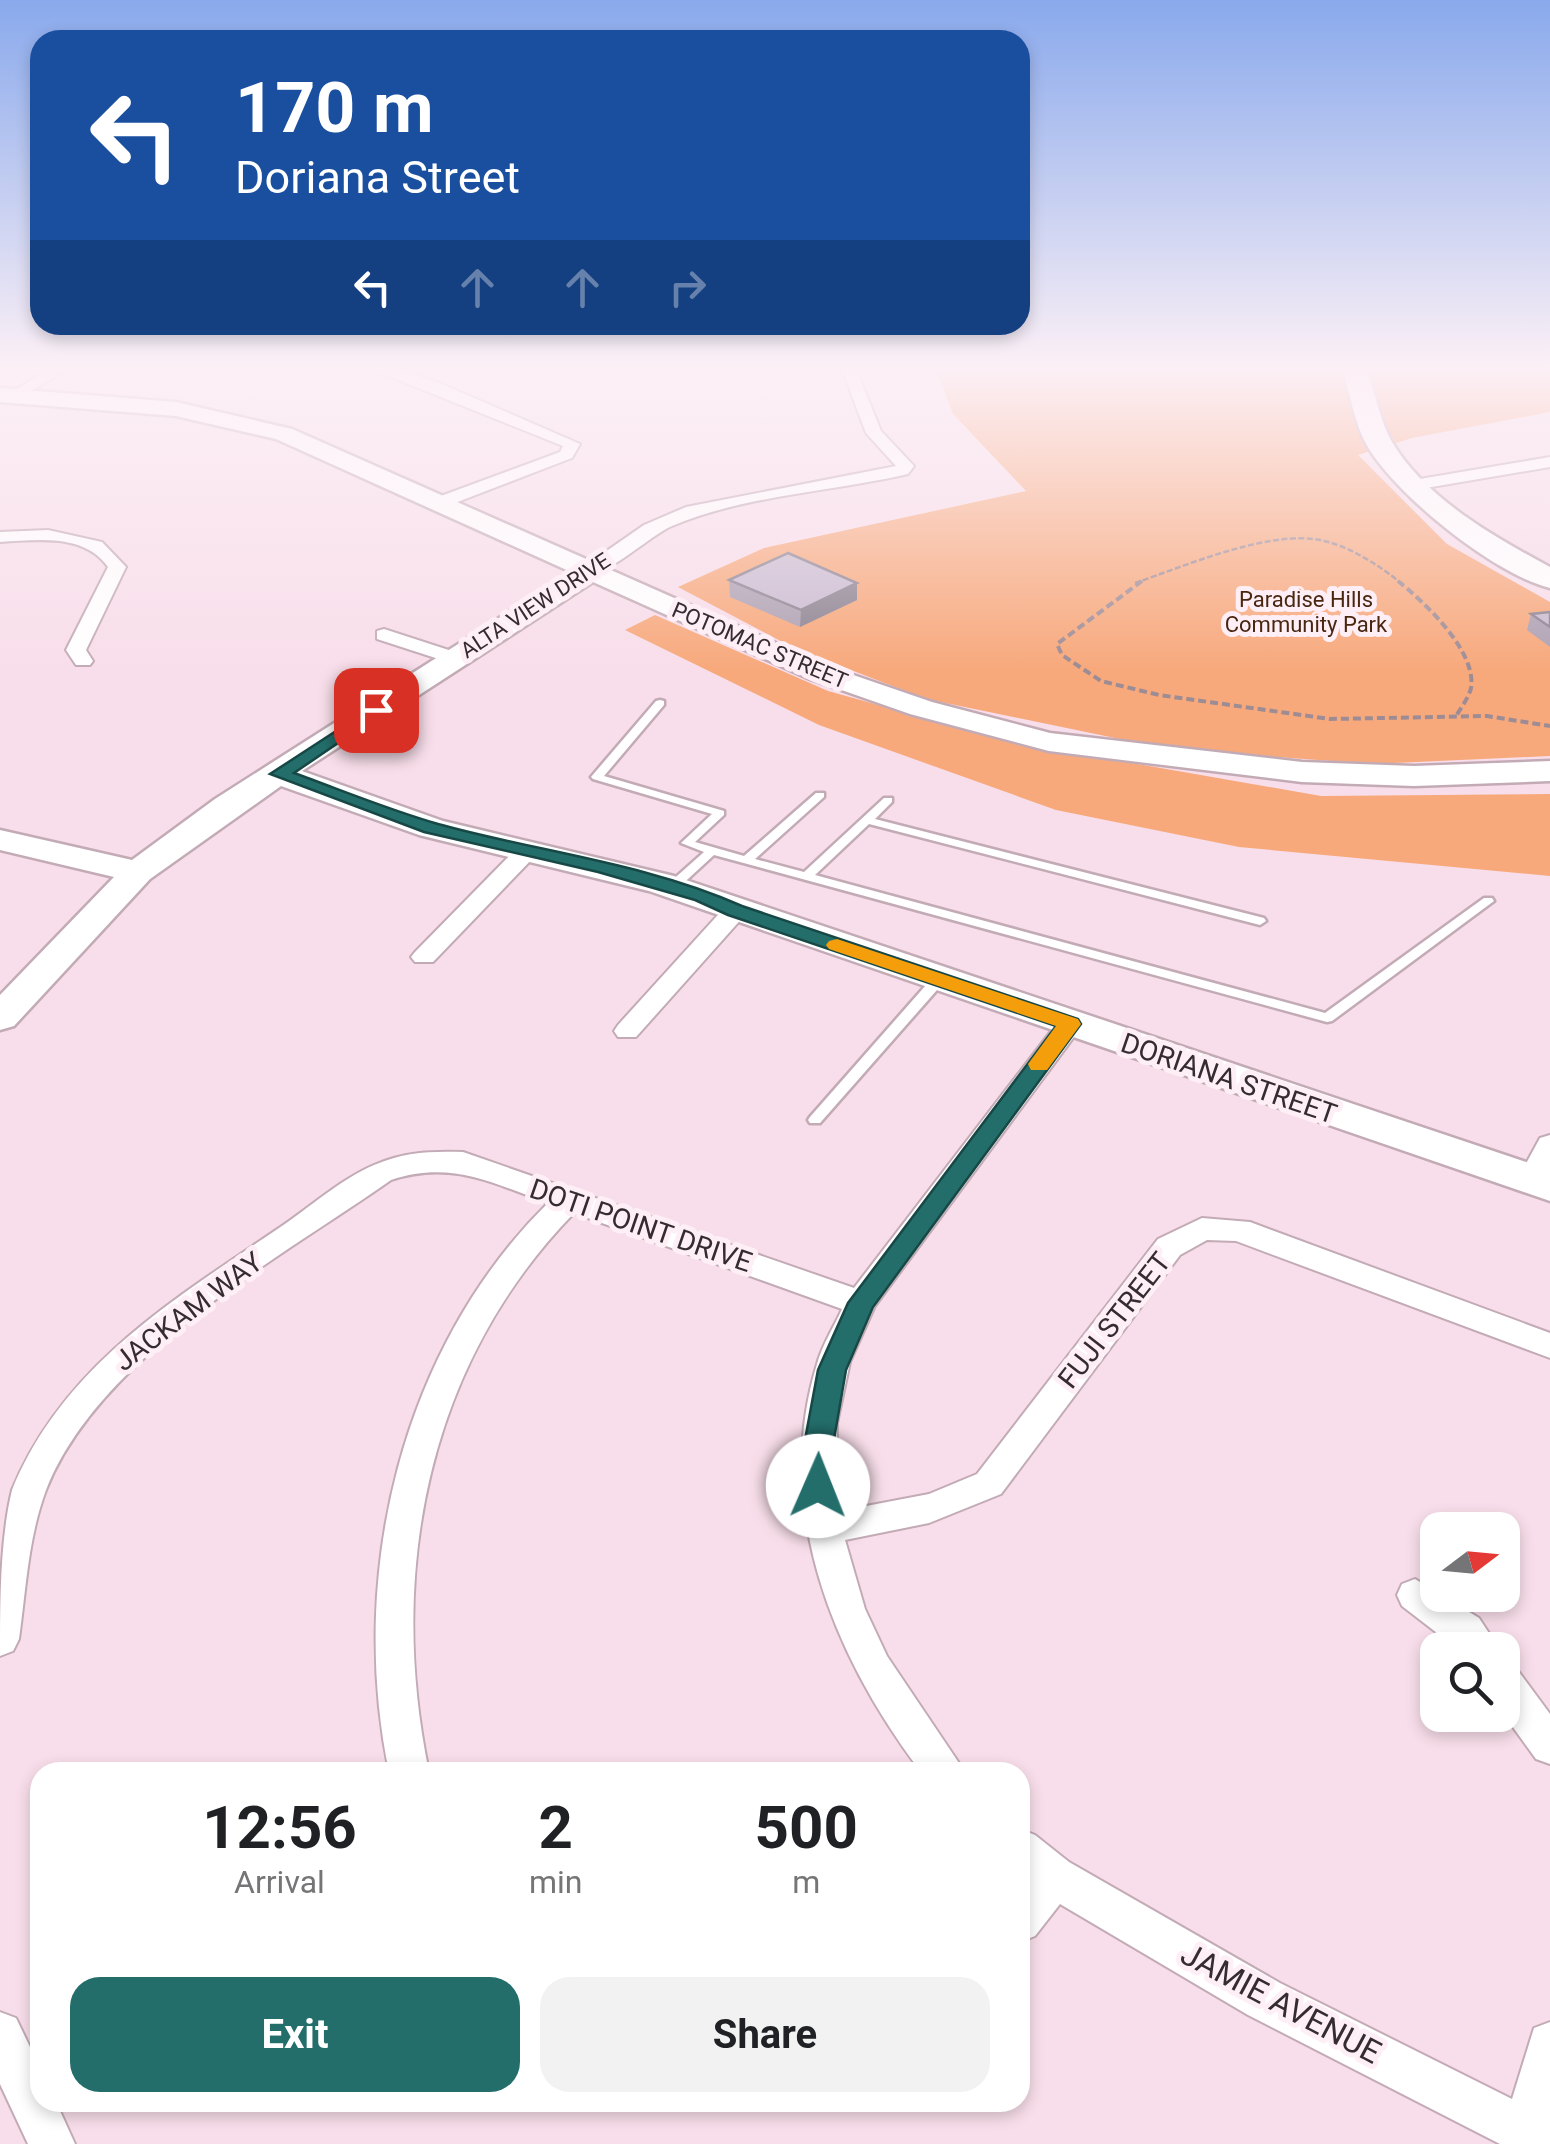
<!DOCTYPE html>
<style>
body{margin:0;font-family:Roboto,sans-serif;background:#f2f2f2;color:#202124;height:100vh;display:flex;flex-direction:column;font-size:38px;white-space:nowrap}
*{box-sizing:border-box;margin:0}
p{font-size:32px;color:#757577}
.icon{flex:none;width:55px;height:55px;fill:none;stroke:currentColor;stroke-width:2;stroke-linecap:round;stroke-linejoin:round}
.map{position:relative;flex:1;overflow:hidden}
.details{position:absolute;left:30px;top:1762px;width:1000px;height:350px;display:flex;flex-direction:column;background:#fff;border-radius:30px;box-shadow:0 5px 15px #0003}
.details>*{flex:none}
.hud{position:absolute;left:30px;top:30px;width:1000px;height:305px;border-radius:30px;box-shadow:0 5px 15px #0003;background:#1a4fa0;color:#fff;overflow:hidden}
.needle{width:65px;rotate:74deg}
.fabs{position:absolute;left:1420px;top:1512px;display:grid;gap:20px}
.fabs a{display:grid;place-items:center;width:100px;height:100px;border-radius:20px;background:#fff;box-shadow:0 5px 15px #0003;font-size:50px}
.pin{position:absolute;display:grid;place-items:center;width:85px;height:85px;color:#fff;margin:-42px;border-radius:20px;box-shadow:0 5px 15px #0006}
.me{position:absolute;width:110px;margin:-55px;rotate:1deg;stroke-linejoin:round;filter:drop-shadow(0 0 8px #0008)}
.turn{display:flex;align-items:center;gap:35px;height:210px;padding:0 40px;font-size:45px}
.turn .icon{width:130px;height:130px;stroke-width:2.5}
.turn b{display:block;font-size:70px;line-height:85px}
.lanes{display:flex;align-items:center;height:95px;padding:0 40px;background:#0003;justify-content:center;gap:50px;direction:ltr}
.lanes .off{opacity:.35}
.eta{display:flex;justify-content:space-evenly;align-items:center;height:170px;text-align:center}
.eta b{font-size:60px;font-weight:700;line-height:70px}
.primary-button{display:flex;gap:20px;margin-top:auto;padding:20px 40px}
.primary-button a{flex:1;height:115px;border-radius:30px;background:#236e6b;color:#fff;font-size:40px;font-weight:700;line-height:115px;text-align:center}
.primary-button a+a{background:#f2f2f2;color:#202124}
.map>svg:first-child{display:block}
.green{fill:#f7a97c}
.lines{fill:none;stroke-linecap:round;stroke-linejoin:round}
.lane-casing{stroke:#c3abb6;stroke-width:5}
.street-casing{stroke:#c3abb6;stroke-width:4}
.secondary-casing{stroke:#c3abb6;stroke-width:5}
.primary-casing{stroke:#c3abb6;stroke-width:5}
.path-far1{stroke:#9e8c94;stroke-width:2.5;stroke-dasharray:6 2.5;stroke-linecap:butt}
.path{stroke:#9e8c94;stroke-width:4;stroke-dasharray:8 4;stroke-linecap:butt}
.lane{fill:#fff;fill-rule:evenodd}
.street{fill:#fff;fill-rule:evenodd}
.secondary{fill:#fff;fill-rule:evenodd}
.primary{fill:#fff;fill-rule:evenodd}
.wall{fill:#aea2b3}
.shaded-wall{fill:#8d8492}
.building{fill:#cabcd0;stroke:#8d8492;stroke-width:2.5}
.route{fill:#236e6b;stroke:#174846;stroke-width:2.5}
.slow{fill:#f59e0b}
.labels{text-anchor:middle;stroke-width:10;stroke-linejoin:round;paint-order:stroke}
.far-park-label{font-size:22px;fill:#492610;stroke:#feeff6}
.far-street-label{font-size:22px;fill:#352c30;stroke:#feeff6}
.street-label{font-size:28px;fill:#352c30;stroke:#feeff6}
.near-street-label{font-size:32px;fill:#352c30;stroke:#feeff6}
</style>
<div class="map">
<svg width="1550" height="2144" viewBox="0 0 1550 2144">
<rect width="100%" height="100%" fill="#f8deea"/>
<g class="green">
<polygon points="936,369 1550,369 1550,412 1412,438 1358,455 1447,544 1550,602 1550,756 1373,764 1168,749 926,699 794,648 678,587 764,548 1026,491 953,414"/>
<polygon points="655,615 828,691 1012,742 1321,796 1550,794 1550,876 1239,847 1056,810 819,725 625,630"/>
</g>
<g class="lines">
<defs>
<g id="lane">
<polygon points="660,700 664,701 664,705 604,776 724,811 724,815 695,842 744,856 816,793 824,793 824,797 755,859 804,872 884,798 892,798 892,802 875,819 1264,918 1266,921 1260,925 869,824 815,875 1325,1013 1484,898 1492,898 1494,901 1332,1021 1327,1022 714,855 676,890 668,890 666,887 668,884 704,852 681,843 712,814 593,779 591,777 656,701"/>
<polygon points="939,975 945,979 944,982 820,1123 810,1123 808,1120 810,1117 934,976"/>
</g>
<g id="street">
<polygon points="50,369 67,369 18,399 5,396"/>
<polygon points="371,369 393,369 435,381 580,444 572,458 442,508 430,508 430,500 560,452 563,446"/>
<path d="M 842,369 L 856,369 L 881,431 L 914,466 L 908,474 C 831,492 745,495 672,526 C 649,536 606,578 585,574 L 585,566 L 644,525 L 686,507 L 896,466 L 866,433 Z"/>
<polygon points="1550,457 1550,467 1414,490 1406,485 1414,480"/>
<path d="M 48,530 L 102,542 L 126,567 L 86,650 L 93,661 L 90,665 L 76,665 L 66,650 L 108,567 C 84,533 36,540 0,542 L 0,532 Z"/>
<polygon points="384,629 461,654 464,658 454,664 377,639 377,631"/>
<polygon points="528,843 540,850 536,855 433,962 415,962 411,957 415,952 520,845"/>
<polygon points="735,904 744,906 747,911 744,916 636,1037 618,1037 614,1031 618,1025 726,906"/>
<path d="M 1070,1016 L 1083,1024 L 1079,1030 L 875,1306 L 850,1362 L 837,1423 L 836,1486 L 840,1511 L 929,1494 L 977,1474 L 1158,1239 L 1202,1218 L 1250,1222 L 1550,1333 L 1550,1358 L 1236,1241 L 1207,1240 L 1180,1255 L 1001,1494 L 929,1523 L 845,1540 L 865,1609 L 887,1656 L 965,1772 L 921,1772 C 834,1657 772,1509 817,1364 C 822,1345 834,1327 842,1309 L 574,1213 C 428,1363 387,1570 429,1772 L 389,1772 C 348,1574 401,1348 548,1203 C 492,1183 451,1160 391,1180 C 277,1260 99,1356 46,1490 C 28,1538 26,1589 19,1639 L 13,1651 L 0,1656 C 0,1602 0,1540 12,1490 C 63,1366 173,1300 279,1228 C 309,1208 341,1179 374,1165 C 404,1152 431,1151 463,1152 L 854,1288 L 1061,1018 Z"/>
<polygon points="1550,1135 1550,1174 1542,1187 1522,1187 1517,1180 1540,1138"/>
<polygon points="1415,1579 1479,1618 1500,1650 1459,1650 1402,1606 1397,1595 1402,1584"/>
<polygon points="1502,1663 1516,1668 1550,1714 1550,1764 1536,1759 1502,1712"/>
<polygon points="1020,1829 1035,1835 1069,1862 1280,1983 1512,2099 1534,2028 1550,2022 1550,2144 1500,2144 1248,2015 1060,1904 1035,1936 1020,1942 1020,1887 1025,1880 1020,1875"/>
<polygon points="0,2012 16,2018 40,2068 40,2102 56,2102 75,2144 28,2144 0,2084"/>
</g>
<polygon id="secondary" points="0,388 176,402 292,429 830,667 932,702 1050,733 1302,762 1414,766 1550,761 1550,781 1414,786 1302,782 1049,751 910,714 810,679 593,582 302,771 443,821 674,876 1550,1170 1550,1201 649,891 419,835 281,786 150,879 14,1026 0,1030 0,995 114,877 0,850 0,830 132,860 215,799 571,572 276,439 176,416 0,402"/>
<path id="primary" d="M 1342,369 L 1366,369 C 1376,393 1379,419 1392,442 C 1425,498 1494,537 1550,567 L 1550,588 C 1494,574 1400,498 1369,449 C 1354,424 1351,396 1342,369 Z"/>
</defs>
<use href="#lane" class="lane-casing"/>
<use href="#street" class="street-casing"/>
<use href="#secondary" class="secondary-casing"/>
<use href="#primary" class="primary-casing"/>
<path class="path-far1" d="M 1135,583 C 1185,566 1268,530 1320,540 C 1348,545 1380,566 1401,583"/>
<g class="path">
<polyline points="1142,581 1057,644 1062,655 1101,681 1159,695 1330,719 1487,716 1550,726"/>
<path d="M 1398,581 C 1424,602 1477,651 1471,688 C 1469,697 1461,708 1456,716"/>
</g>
<use href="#lane" class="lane"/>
<use href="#street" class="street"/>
<use href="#secondary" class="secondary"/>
<use href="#primary" class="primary"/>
</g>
<g class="wall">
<polygon points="729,580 857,600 800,627 730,597"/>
<polygon points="1550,612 1550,647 1527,630 1531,614"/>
</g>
<polygon class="shaded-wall" points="857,583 857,600 800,627 801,610"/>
<g class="building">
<polygon points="788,553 857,583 801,610 729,580"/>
<polygon points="1550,612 1550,627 1531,614"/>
</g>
<linearGradient id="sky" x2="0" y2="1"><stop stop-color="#89a9ec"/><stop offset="0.55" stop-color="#fcf0f6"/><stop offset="1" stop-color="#fcf0f6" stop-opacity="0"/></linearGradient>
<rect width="1550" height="669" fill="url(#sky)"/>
<path class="route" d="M 376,705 L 382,706 L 382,713 L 294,773 C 341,790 389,810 438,824 C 539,852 646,863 742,906 L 1078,1019 L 1081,1024 L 873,1307 L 846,1370 L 833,1445 L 833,1486 L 829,1495 L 818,1498 L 808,1495 L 804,1486 L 804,1445 L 818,1370 L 848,1303 L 1056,1026 L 728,915 L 695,900 L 598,872 L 424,832 L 270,774 Z"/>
<polygon class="slow" points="837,939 1078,1019 1081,1024 1047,1070 1031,1070 1028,1064 1056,1026 829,949 826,945 829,941"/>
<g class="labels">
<g class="far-park-label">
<text x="1306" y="607">Paradise Hills<tspan x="1306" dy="25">Community Park</tspan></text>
</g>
<g class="far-street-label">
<text transform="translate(535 605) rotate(-33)" y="8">ALTA VIEW DRIVE</text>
<text transform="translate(760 645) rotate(23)" y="8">POTOMAC STREET</text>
</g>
<g class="street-label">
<text transform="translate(1229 1078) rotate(19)" y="10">DORIANA STREET</text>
<text transform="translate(641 1225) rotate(19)" y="10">DOTI POINT DRIVE</text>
<text transform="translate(188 1311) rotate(-37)" y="10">JACKAM WAY</text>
<text transform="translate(1114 1320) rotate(-52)" y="10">FUJI STREET</text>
</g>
<g class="near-street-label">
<text transform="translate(1281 2003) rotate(28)" y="11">JAMIE AVENUE</text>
</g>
</g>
</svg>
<div class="fabs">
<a><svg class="needle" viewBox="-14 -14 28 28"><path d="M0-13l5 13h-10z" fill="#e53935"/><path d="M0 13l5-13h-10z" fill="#757577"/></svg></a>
<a><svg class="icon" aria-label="search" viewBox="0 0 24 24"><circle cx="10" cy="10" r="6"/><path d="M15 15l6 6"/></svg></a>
</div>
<div class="pin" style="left:376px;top:710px;background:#d93025"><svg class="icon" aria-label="arrive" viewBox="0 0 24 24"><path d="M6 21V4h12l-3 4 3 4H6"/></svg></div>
<svg class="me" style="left:818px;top:1486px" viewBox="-20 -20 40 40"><circle r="19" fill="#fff"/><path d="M0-13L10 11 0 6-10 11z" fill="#236e6b"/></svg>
<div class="hud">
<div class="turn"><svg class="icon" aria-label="left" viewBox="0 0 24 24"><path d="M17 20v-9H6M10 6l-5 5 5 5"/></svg><div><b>170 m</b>Doriana Street</div></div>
<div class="lanes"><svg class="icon" aria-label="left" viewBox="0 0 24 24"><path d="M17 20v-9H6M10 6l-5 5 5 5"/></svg><svg class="icon off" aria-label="ahead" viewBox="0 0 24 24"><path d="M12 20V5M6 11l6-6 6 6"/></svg><svg class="icon off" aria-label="ahead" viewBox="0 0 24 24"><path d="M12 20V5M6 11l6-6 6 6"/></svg><svg class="icon off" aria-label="right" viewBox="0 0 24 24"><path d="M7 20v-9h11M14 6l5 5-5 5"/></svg></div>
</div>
<section class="details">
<div class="eta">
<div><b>12:56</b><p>Arrival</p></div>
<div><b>2</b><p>min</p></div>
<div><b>500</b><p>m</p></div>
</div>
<div class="primary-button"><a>Exit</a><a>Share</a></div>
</section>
</div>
